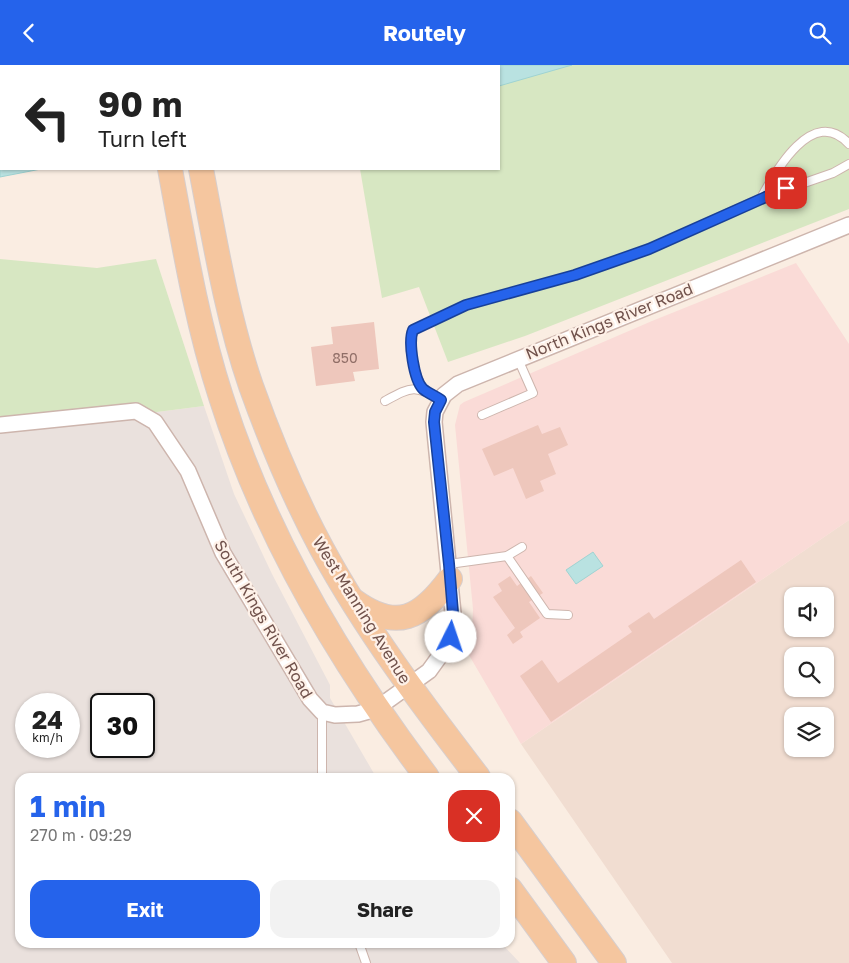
<!DOCTYPE html>
<meta charset="utf-8">
<style>
body{margin:0;font-family:"Golos Text",sans-serif;background:#f2f2f2;color:#222;height:100vh;display:flex;flex-direction:column;font-size:19px;white-space:nowrap}
*{box-sizing:border-box;margin:0}
p{font-size:16px;color:#767676}
.icon{flex:none;width:28px;height:28px;fill:none;stroke:currentColor;stroke-width:2;stroke-linecap:round;stroke-linejoin:round}
.map{position:relative;flex:1;overflow:hidden}
.side{position:absolute;left:15px;top:708px;width:500px;height:175px;display:flex;flex-direction:column;background:#fff;border-radius:15px;box-shadow:0 1px 4px #0004}
.side>*{flex:none}
.hud{position:absolute;left:0px;top:0px;width:500px;height:105px;box-shadow:0 1px 4px #0004;background:#fff;color:#222;overflow:hidden}
.fabs{position:absolute;left:784px;top:522px;display:grid;gap:10px}
.fabs a{display:grid;place-items:center;width:50px;height:50px;border-radius:10px;background:#fff;box-shadow:0 1px 4px #0004;font-size:25px}
.speed{position:absolute;left:15px;top:628px;display:flex;gap:10px;font-size:25px;font-weight:700;text-align:center}
.speed>*{display:grid;place-content:center;width:65px;height:65px;border-radius:50%;background:#fff;box-shadow:0 1px 4px #0004;line-height:1}
.speed small{font-size:12px;font-weight:400}
.speed .limit{border:2px solid #111;border-radius:8px;background:#fff;color:#111}
.pin{position:absolute;display:grid;place-items:center;width:42px;height:42px;color:#fff;margin:-21px;border-radius:10px;box-shadow:0 2px 8px #0006}
.me{position:absolute;width:55px;margin:-28px;rotate:4deg;stroke-linejoin:round;filter:drop-shadow(0 0 4px #0008)}
.turn{display:flex;align-items:center;gap:18px;height:105px;padding:0 15px;font-size:22px}
.turn .icon{width:65px;height:65px;stroke-width:2.5}
.turn b{display:block;font-size:35px;line-height:42px}
.round{display:grid;place-items:center;flex:none;width:52px;height:52px;border-radius:15px;background:#f2f2f2}
.summary{display:flex;align-items:center;justify-content:space-between;height:85px;padding:0 15px}
h1{font-size:30px;font-weight:700;line-height:38px;color:#2563eb}
.action{display:flex;gap:10px;margin-top:auto;padding:10px 15px}
.action a{flex:1;height:58px;border-radius:15px;background:#2563eb;color:#fff;font-size:20px;font-weight:700;line-height:58px;text-align:center}
.action a+a{background:#f2f2f2;color:#222}
header{display:flex;justify-content:space-between;align-items:center;height:65px;padding:0 15px;background:#2563eb;color:#fff;font-size:22px;font-weight:700}
.map>svg:first-child{display:block}
.residential{fill:#f1ddd1;fill-rule:evenodd}
.commercial{fill:#fadbd7}
.industrial{fill:#eae1dd;fill-rule:evenodd}
.green{fill:#d7e7c2}
.water{fill:#b9e2e1;stroke:#9fd3d2}
.building{fill:#eec7bc}
.lines{fill:none;stroke-linecap:round;stroke-linejoin:round}
.service-casing{stroke:#cdb5ad;stroke-width:10}
.minor-casing{stroke:#cdb5ad;stroke-width:18}
.primary-casing{stroke:#d7cecd;stroke-width:26}
.service{stroke:#fff;stroke-width:8}
.minor{stroke:#fff;stroke-width:15}
.primary{stroke:#f5c69f;stroke-width:24}
.route-casing{stroke:#184099;stroke-width:12}
.route{stroke:#2563eb;stroke-width:9}
.labels{text-anchor:middle;stroke-width:4.5;stroke-linejoin:round;paint-order:stroke}
.number-label{font-size:14px;fill:#906e67}
.street-label{font-size:16px;fill:#70514b;stroke:#fef1e8}
</style>
<header><svg class="icon" aria-label="back" viewBox="0 0 24 24"><path d="M15 5l-7 7 7 7"/></svg>Routely<svg class="icon" aria-label="search" viewBox="0 0 24 24"><circle cx="10" cy="10" r="6"/><path d="M15 15l6 6"/></svg></header>
<div class="map">
<svg width="849" height="898" viewBox="0 0 849 898">
<rect width="100%" height="100%" fill="#faede2"/>
<path class="residential" d="M 849,455 L 849,898 L 672,898 L 521,679 ZM 792,531 L 825,531 L 825,564 L 792,564 ZM 792,591 L 825,591 L 825,624 L 792,624 ZM 792,651 L 825,651 L 825,684 L 792,684 Z"/>
<polygon class="commercial" points="796,198 849,279 849,455 521,679 466,585 472,567 473,544 455,360 460,340 464,337 652,256"/>
<path class="industrial" d="M 204,341 L 234,429 L 272,509 L 330,620 L 330,633 L 376,712 L 20,712 L 20,878 L 501,878 L 520,898 L 0,898 L 0,367 ZM 26,639 L 69,639 L 69,681 L 26,681 ZM 101,639 L 144,639 L 144,681 L 101,681 Z"/>
<g class="green">
<polygon points="507,0 849,0 849,144 525,271 448,297 419,222 382,233 360,104 499,104 499,1"/>
<polygon points="0,194 97,203 156,194 204,341 0,367"/>
</g>
<g class="water">
<polygon points="0,0 572,0 499,21 499,1 1,1 1,104 41,104 0,112"/>
<polygon points="593,487 603,501 576,519 566,505"/>
</g>
<g class="building">
<polygon points="374,257 379,304 353,307 355,316 316,321 311,282 333,279 331,262"/>
<polygon points="538,360 542,369 560,362 568,380 548,389 556,409 540,416 544,426 526,434 513,403 494,411 482,384"/>
<polygon points="741,495 756,517 551,657 520,611 542,595 558,618 632,567 628,561 649,547 654,554"/>
<polygon points="510,511 517,521 531,511 543,528 529,537 540,553 520,567 523,572 513,579 507,570 515,563 493,532 502,526 498,519"/>
</g>
<g class="lines">
<defs>
<g id="service">
<path d="M 761,133 C 775,107 813,39 849,79"/>
<path d="M 422,323 C 415,308 406,282 413,265 L 466,240 L 575,210 L 649,184 L 761,133 L 833,108 L 849,99"/>
<path d="M 385,336 C 411,322 415,319 441,335"/>
<polyline points="482,350 533,328 518,294"/>
<polyline points="507,491 547,549 568,550"/>
<polyline points="449,499 507,491 522,482"/>
<polyline points="322,712 322,647"/>
<polyline points="359,878 366,898"/>
</g>
<polyline id="minor" points="0,360 136,346 155,357 188,406 223,488 310,634 322,647 335,650 358,649 376,644 429,606 447,581 453,563 453,548 434,357 435,347 444,330 458,319 849,160"/>
<g id="primary">
<polyline points="152,0 152,1"/>
<polyline points="181,0 182,1"/>
<path d="M 170,104 C 184,180 197,258 221,332 C 265,471 340,597 427,712"/>
<path d="M 201,104 C 215,177 227,251 251,321 C 271,377 294,432 322,484 C 366,565 422,639 478,712"/>
<path d="M 354,536 C 397,567 421,553 450,514"/>
<polyline points="510,756 614,898"/>
<polyline points="510,824 564,898"/>
</g>
</defs>
<use href="#service" class="service-casing"/>
<use href="#minor" class="minor-casing"/>
<use href="#primary" class="primary-casing"/>
<use href="#service" class="service"/>
<use href="#minor" class="minor"/>
<use href="#primary" class="primary"/>
</g>
<g class="lines">
<defs>
<path id="route" d="M 451,572 L 453,548 L 449,499 L 434,357 L 435,347 L 441,335 C 435,331 428,328 423,324 C 414,315 408,277 413,265 L 466,240 L 575,210 L 649,184 L 786,123"/>
</defs>
<use href="#route" class="route-casing"/>
<use href="#route" class="route"/>
</g>
<g class="labels">
<g class="number-label">
<text x="345" y="298">850</text>
</g>
<g class="street-label">
<text transform="translate(609 256) rotate(-22)" y="6">North Kings River Road</text>
<text transform="translate(362 545) rotate(58)" y="6">West Manning Avenue</text>
<text transform="translate(264 554) rotate(60)" y="6">South Kings River Road</text>
</g>
</g>
</svg>
<div class="fabs">
<a><svg class="icon" aria-label="sound" viewBox="0 0 24 24"><path d="M4 9h4l5-4v14l-5-4H4zM17 9q2 3 0 6"/></svg></a>
<a><svg class="icon" aria-label="search" viewBox="0 0 24 24"><circle cx="10" cy="10" r="6"/><path d="M15 15l6 6"/></svg></a>
<a><svg class="icon" aria-label="layers" viewBox="0 0 24 24"><path d="M12 4l9 5-9 5-9-5zM3 14l9 5 9-5"/></svg></a>
</div>
<div class="speed"><div>24<small>km/h</small></div><div class="limit">30</div></div>
<div class="pin" style="left:786px;top:123px;background:#d93025"><svg class="icon" aria-label="arrive" viewBox="0 0 24 24"><path d="M6 21V4h12l-3 4 3 4H6"/></svg></div>
<svg class="me" style="left:451px;top:572px" viewBox="-20 -20 40 40"><circle r="19" fill="#fff"/><path d="M0-13L10 11 0 6-10 11z" fill="#2563eb"/></svg>
<div class="hud">
<div class="turn"><svg class="icon" aria-label="left" viewBox="0 0 24 24"><path d="M17 20v-9H6M10 6l-5 5 5 5"/></svg><div><b>90 m</b>Turn left</div></div>
</div>
<section class="side">
<div class="summary"><div><h1>1 min</h1><p>270 m · 09:29</p></div><a class="round" style="background:#d93025;color:#fff"><svg class="icon" aria-label="close" viewBox="0 0 24 24"><path d="M6 6l12 12M18 6L6 18"/></svg></a></div>
<div class="action"><a>Exit</a><a>Share</a></div>
</section>
</div>
